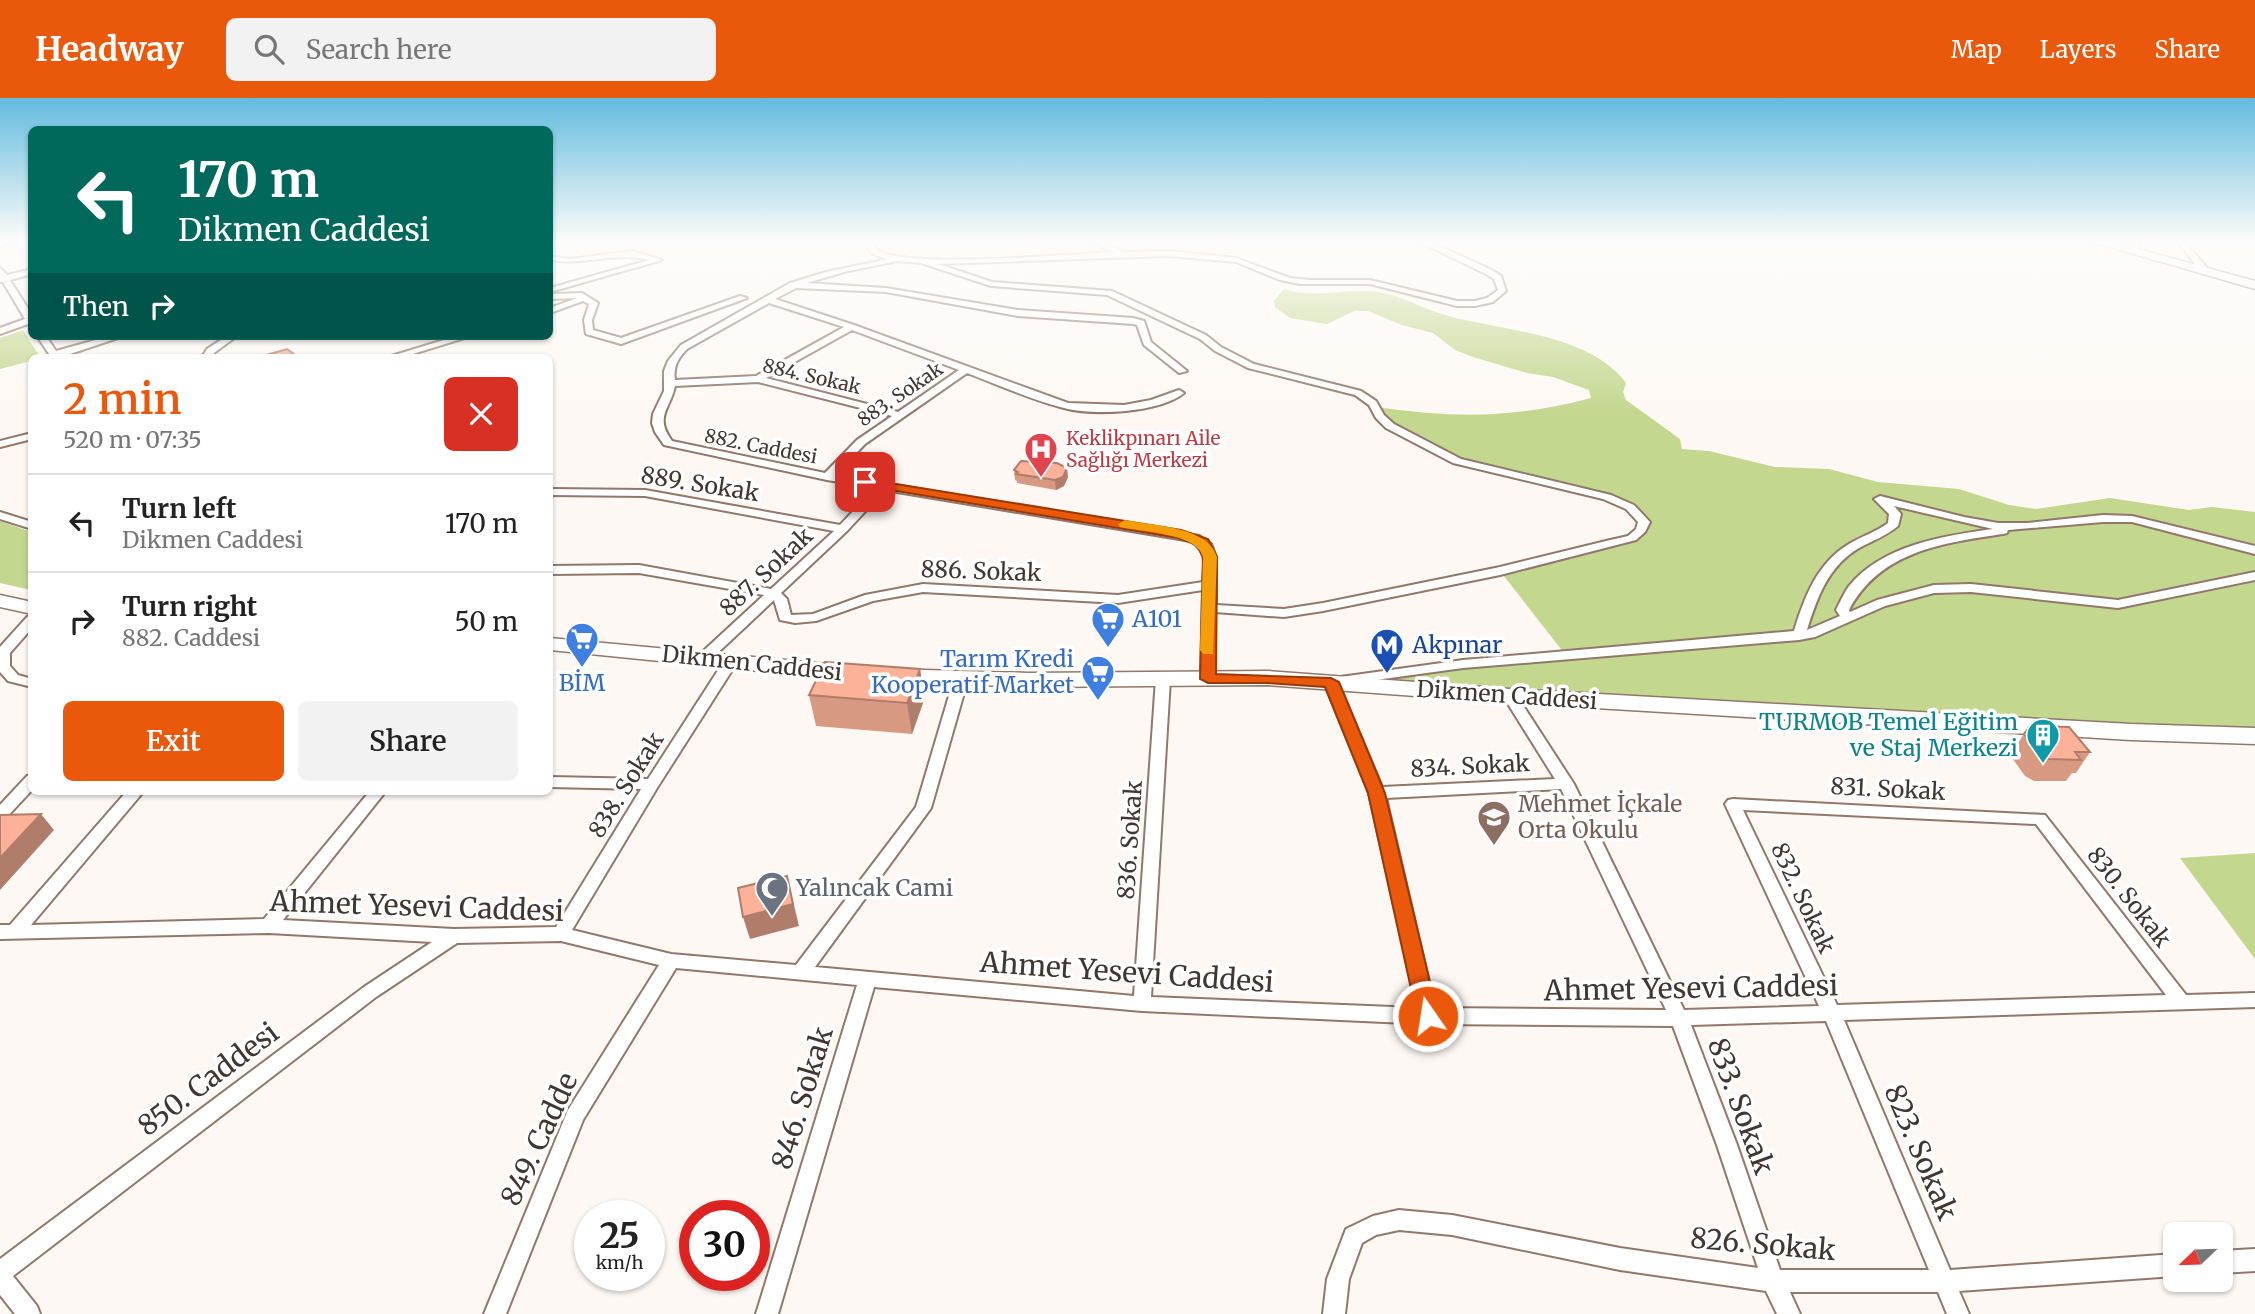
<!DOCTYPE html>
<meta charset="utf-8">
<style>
body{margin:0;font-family:Merriweather,serif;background:#f2f2f2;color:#222;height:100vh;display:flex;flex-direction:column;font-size:26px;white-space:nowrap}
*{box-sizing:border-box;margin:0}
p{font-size:23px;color:#767676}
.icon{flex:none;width:38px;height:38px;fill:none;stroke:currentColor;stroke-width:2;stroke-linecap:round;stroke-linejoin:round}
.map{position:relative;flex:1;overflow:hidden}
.sheet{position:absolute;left:28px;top:256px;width:525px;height:441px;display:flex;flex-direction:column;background:#fff;border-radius:10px;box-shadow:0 2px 5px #0004}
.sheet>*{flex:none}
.banner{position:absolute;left:28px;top:28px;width:525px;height:214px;border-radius:10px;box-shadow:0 2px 5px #0004;background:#00695c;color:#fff;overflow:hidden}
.needle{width:46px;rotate:247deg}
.buttons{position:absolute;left:2163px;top:1124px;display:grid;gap:14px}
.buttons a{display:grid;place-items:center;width:70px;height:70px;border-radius:10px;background:#fff;box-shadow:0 2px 5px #0004;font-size:35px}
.speed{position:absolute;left:574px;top:1102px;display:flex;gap:14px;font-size:35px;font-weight:700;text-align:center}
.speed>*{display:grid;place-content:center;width:91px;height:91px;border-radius:50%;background:#fff;box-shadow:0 2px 5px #0004;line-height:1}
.speed small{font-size:18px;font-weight:400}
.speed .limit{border:10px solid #d22;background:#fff;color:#111}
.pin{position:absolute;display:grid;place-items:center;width:60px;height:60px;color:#fff;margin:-30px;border-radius:14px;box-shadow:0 4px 10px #0006}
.me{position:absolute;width:77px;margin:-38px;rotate:347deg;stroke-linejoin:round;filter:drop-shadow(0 0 5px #0008)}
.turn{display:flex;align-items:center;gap:24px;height:147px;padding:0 35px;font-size:32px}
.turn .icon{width:91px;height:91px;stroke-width:2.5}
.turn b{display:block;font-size:49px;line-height:60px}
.then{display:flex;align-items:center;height:66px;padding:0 35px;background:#0003;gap:14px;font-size:26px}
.round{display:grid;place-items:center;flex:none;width:74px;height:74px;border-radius:10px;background:#f2f2f2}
.headline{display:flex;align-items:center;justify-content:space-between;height:119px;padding:0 35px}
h1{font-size:42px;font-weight:600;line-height:52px;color:#ea580c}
.cta{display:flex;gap:14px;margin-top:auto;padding:14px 35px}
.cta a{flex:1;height:80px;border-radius:10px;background:#ea580c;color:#fff;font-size:28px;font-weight:600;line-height:80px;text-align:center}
.cta a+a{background:#f2f2f2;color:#222}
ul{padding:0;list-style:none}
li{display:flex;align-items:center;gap:21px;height:98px;padding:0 35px;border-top:2px solid #e0e0e0}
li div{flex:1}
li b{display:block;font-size:26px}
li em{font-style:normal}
header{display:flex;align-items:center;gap:42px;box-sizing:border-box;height:98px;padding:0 35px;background:#ea580c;color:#fff}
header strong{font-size:33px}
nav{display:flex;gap:38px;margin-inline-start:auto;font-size:24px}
.search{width:490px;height:63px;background:#f2f2f2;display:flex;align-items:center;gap:18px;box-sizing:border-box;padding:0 24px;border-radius:10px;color:#767676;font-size:26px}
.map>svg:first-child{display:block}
.green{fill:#c4d78f}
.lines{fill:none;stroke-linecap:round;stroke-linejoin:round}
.minor-casing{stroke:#91786a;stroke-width:4}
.secondary-casing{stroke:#91786a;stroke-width:3}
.primary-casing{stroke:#91786a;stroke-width:3}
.minor{fill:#fff;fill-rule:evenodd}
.secondary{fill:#fff;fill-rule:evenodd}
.primary{fill:#fff;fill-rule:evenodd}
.wall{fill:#d89983}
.shaded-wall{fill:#b07d6a}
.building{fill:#fbb298;stroke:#b07d6a;stroke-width:2}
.route{fill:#ea580c;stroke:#983908;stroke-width:2}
.slow{fill:#f59e0b}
.labels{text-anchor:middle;stroke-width:7;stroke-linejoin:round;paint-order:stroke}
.far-street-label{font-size:19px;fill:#423730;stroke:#fff}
.far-health-label{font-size:19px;fill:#be3a42;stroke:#fff;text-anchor:start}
.street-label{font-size:23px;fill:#423730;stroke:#fff}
.shop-label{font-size:23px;fill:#366cbe;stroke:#fff;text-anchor:start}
.transit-label{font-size:23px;fill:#164399;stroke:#fff;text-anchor:start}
.culture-label{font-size:23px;fill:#0d838f;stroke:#fff;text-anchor:end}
.education-label{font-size:23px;fill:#785e54;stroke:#fff;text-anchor:start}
.worship-label{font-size:23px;fill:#5b616d;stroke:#fff;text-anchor:start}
.near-street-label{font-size:28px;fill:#423730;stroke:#fff}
</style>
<header>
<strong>Headway</strong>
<div class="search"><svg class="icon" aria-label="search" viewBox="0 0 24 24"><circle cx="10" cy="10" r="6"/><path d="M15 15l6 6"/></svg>Search here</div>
<nav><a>Map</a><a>Layers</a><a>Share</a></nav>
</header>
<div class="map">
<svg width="2255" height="1216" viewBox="0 0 2255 1216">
<rect width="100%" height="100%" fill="#fdf8f4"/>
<g class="green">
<path d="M 1284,191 C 1314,201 1348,190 1379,194 C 1403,198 1423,211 1445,217 C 1501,233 1589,235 1626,285 L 1623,294 L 1626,302 L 1680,341 L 1682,351 L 1709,353 L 1775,369 L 1829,371 L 1878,384 L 1959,391 L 2009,407 L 2036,411 L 2110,400 L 2189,412 L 2212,409 L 2255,414 L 2255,638 L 1331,584 L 1564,555 L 1500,473 L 1632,440 L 1644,424 L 1616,402 L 1476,370 L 1390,328 L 1376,309 C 1456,320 1511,321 1591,300 L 1589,292 L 1553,279 L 1527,275 L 1473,259 L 1455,252 L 1433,235 L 1402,227 L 1368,213 L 1354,213 L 1327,226 L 1290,220 L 1275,209 L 1274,203 Z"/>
<polygon points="23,232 40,259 32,259 31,263 0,271 0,240"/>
<polygon points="0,423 31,434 31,492 0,485"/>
<polygon points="2255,755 2255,861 2180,760"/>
</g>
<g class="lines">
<defs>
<g id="minor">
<polygon points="13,143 13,145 0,148 0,144"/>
<path d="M 864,143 L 871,143 C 873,146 875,150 878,152 C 904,171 1072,156 1112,154 L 1093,143 L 1103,143 L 1123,154 L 1169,153 L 1236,160 L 1290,180 L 1310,182 L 1370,182 L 1457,203 L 1475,203 L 1487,200 L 1498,192 L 1494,181 L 1486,176 L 1418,143 L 1428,143 L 1492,172 L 1501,178 L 1506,193 L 1493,204 L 1475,208 L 1457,208 L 1370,186 L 1300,186 L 1280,182 L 1236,164 L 1169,158 L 938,166 L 992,184 L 1112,193 L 1206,237 L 1221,249 L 1254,266 L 1361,293 L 1376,303 L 1384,317 L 1394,326 L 1461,361 L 1611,397 L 1634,407 L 1650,424 L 1645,434 L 1636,442 L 1500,477 L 1323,513 L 1284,519 L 1215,514 L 1215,581 L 1208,585 L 1201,581 L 1203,492 L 1118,505 L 923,494 L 873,503 L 816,523 L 795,525 L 780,522 L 774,502 L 709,563 L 704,564 L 697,560 L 699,557 L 764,497 L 639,475 L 550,476 L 550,468 L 639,467 L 771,491 L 834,433 L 645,398 L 550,397 L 550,391 L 645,392 L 840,427 L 875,390 L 827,382 L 664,347 L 655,334 L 652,325 L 653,316 L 664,293 L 664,273 L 668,263 L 681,247 L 790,185 L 826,174 L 888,161 L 872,156 ZM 897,163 L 921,165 L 991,188 L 1107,197 L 1200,241 L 1215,253 L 1248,270 L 1355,297 L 1369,307 L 1376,320 L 1386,330 L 1453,365 L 1603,401 L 1626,411 L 1638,424 L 1636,431 L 1628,438 L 1606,443 L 1500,469 L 1323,505 L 1284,511 L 1216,507 L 1216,459 L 1211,446 L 1199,438 L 835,377 L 865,346 L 967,275 C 999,287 1031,302 1064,310 C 1094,318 1159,315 1184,295 L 1179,292 L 1151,302 L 1124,307 L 1068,305 L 854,227 L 775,201 L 796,190 L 886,194 L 1018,218 L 1133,226 L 1137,227 L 1144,247 L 1179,275 L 1187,273 L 1151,244 L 1144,223 L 1133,220 L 1018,212 L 886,190 L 807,185 L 844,174 ZM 769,205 L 844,229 L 756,278 L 675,282 C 673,269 678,260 687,251 ZM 852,232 L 959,272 L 898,314 L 766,280 ZM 758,284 L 892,318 L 857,342 L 825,375 L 672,343 C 654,318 670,312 675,288 ZM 885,392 L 1191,443 C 1208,455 1204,465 1203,484 L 1118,497 L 923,486 L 865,497 L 813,516 L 791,517 L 787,501 L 781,495 L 847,433 Z"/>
<polygon points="2129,143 2137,143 2139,146 2136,156 2129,154 2131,146"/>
<polygon points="2177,143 2184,143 2207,170 2207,174 2201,174"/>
<path d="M 632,153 L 662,162 L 550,194 L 550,190 L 649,162 C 616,153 584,168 550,162 L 550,158 L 570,161 Z"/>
<polygon points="0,170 7,177 32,171 32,176 10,182 32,217 32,228 28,226 0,236 0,230 25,221 3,184 0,184"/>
<polygon points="582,195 598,205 592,222 593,232 621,240 740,198 747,200 621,246 586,236 584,222 589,206 583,203 550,215 550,210 577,200 550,201 550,196"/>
<polygon points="37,238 46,238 56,253 110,238 124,238 61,259 51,259"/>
<polygon points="227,238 237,238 214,255 212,259 202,259 207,251"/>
<polygon points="457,238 471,238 403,259 388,259"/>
<polygon points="32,335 32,341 0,349 0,343"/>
<path d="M 1880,398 L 1964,419 L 1998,425 L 2028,425 L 2103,417 L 2132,418 L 2255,448 L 2255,456 L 2132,424 L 2103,424 L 2008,432 L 2007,435 L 2003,436 C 1943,445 1880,453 1849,512 L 1850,514 L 1877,502 L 1934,487 L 1971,486 L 2118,502 L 2255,474 L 2255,482 L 2118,510 L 1971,494 L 1934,495 L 1885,508 L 1815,539 L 1799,542 L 1463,570 L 1339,587 L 1382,689 L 1555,681 L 1503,598 L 1510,594 L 1515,595 L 1574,686 L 1684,912 L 1819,908 L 1725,706 L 1728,702 L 1733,701 L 2045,717 L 2186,897 L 2255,895 L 2255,909 L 1844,922 L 1950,1172 L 2175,1156 L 2175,1178 L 1959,1193 L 1969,1216 L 1947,1216 L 1938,1194 L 1790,1194 L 1800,1216 L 1777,1216 L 1766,1193 L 1620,1172 L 1452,1137 L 1399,1132 L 1376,1137 L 1362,1145 L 1349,1181 L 1345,1216 L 1323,1216 L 1327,1181 L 1346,1131 L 1373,1118 L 1399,1112 L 1452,1117 L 1620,1150 L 1758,1170 L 1717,1047 L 1673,928 L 1428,926 L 1142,913 L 874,889 L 778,1216 L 756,1216 L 857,887 L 676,870 L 583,1022 L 506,1216 L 484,1216 L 568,1012 L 659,867 L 561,843 L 457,845 L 376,899 L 13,1178 L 37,1208 L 40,1216 L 15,1216 L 0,1197 L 0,1161 L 364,889 L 432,844 L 269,835 L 0,841 L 0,827 L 10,827 L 127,693 L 144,693 L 31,827 L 264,821 L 370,693 L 386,693 L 283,822 L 454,831 L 556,829 L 641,691 L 550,689 L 550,679 L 648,681 L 726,560 L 736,560 L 738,563 L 657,690 L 572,832 L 671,856 L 796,867 L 916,709 L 954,581 L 961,577 L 968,581 L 931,710 L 815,869 L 1134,898 L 1156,581 L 1163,577 L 1170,581 L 1151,899 L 1417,910 L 1369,695 L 1324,584 L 1326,581 L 1463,562 L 1794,533 C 1804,500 1817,465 1849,446 C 1862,438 1876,434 1888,425 L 1889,416 L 1874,401 ZM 1894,408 L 1993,431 C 1943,438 1883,447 1849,488 C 1844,495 1840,504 1836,512 L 1840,518 L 1807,532 C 1817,500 1828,468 1859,450 C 1872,443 1886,438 1898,428 L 1901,416 ZM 1561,691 L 1666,912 L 1435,910 L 1386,700 ZM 1743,712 L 2036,726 L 2166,897 L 1837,907 ZM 1826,923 L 1929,1172 L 1780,1172 L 1737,1047 L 1691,927 Z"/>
<polygon points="0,414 32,424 32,431 0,421"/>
<polygon points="32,518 32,530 10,555 10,568 18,577 32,581 32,589 8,583 0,574 0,549 27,519"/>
<polygon points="32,677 32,692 5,721 0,723 0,707 27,678"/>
<polygon points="2255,1151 2255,1173 2221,1175 2221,1153"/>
</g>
<polygon id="secondary" points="2089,143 2109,143 2255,183 2255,191"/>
<g id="primary">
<polygon points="0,497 32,504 32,516 0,509"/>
<polygon points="550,540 849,568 857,570 860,575 857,580 849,582 550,552"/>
<polygon points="891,571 1029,575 1268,573 1510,591 2131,626 2255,630 2255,646 2131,642 1510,605 1268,587 1029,589 883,583 880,578 883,573"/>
</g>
</defs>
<use href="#minor" class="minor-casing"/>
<use href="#secondary" class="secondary-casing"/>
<use href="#primary" class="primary-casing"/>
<use href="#minor" class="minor"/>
<use href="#secondary" class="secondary"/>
<use href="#primary" class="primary"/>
</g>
<g class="wall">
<polygon points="1014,372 1068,379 1064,388 1056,392 1017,385 1017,383 1015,382"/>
<polygon points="920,571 924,602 912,636 816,628 809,597"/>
<polygon points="2024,636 2090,654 2076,675 2072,675 2066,683 2034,683 2025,678 2010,657"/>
</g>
<g class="shaded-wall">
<polygon points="1067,370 1068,379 1064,388 1056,392 1055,382"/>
<polygon points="920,571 924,602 912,636 907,605"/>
<polygon points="41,716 54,732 0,792 0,760"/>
<polygon points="787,778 799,828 750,841 743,819"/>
</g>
<g class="building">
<polygon points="287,251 298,259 268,259 266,257"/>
<polygon points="1021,363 1057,365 1067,370 1063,379 1055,382 1016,376 1018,374 1014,372"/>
<polygon points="825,564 920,571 907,605 809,597"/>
<polygon points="2034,628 2069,629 2090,654 2075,654 2081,662 2048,661 2038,657 2024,636 2029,629"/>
<polygon points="41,716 0,760 0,717"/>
<polygon points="787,778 793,806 743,819 738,790"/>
</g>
<linearGradient id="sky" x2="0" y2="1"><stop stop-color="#62bbde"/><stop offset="0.46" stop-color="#fefcfa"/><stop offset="1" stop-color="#fefcfa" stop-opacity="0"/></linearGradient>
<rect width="2255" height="314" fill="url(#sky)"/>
<polygon class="route" points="865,381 1181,432 1208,441 1217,459 1216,576 1331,580 1339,584 1385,695 1438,918 1435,924 1428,927 1420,924 1417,918 1368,695 1325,589 1268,585 1208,585 1200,581 1203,459 1197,447 1178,440 861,387 859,384"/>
<path class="slow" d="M 1125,422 C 1153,428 1208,428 1217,459 L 1213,556 L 1203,556 L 1200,552 L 1203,459 C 1197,435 1142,434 1120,429 L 1118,426 Z"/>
<defs>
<symbol id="hospital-pin" viewBox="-11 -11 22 30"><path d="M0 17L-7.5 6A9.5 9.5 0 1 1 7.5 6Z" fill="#e0444e" stroke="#fff"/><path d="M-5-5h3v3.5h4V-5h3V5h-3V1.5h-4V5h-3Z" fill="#fff"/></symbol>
<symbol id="supermarket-pin" viewBox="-11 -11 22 30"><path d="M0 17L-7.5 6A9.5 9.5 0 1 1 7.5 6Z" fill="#3f7fe0" stroke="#fff"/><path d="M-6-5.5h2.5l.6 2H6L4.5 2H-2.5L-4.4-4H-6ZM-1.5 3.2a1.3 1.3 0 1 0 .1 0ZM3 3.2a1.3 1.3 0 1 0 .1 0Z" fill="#fff"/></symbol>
<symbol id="metro-pin" viewBox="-11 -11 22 30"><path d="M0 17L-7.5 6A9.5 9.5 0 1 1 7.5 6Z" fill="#1a4fb4" stroke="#fff"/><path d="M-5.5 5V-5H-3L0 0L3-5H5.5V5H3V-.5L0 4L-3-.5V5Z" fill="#fff"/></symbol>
<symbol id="building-pin" viewBox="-11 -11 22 30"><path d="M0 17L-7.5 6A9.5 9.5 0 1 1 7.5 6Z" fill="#0f9aa8" stroke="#fff"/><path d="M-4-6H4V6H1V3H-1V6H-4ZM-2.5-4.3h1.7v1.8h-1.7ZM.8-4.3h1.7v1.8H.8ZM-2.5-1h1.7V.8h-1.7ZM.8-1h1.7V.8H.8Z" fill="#fff"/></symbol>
<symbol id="school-pin" viewBox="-11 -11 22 30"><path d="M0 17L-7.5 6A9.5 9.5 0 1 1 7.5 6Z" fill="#8d6e63" stroke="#fff"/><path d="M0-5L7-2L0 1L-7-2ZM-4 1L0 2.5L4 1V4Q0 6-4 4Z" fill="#fff"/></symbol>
<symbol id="mosque-pin" viewBox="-11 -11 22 30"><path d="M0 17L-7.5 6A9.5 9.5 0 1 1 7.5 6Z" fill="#6b7280" stroke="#fff"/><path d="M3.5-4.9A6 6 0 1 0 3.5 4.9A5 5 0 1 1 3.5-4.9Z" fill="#fff"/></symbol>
</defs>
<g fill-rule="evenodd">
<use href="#hospital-pin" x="1022" y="332" width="38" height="52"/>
<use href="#supermarket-pin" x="1089" y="502" width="38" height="52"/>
<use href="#supermarket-pin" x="563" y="522" width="38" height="52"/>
<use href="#metro-pin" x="1368" y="528" width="38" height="52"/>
<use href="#supermarket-pin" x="1079" y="555" width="38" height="52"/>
<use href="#building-pin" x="2024" y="618" width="38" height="52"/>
<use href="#school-pin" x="1475" y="700" width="38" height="52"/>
<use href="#mosque-pin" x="753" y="771" width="38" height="52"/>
</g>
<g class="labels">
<g class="far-street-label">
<text transform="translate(812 278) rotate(13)" y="7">884. Sokak</text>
<text transform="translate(900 296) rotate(-34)" y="7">883. Sokak</text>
<text transform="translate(761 348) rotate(11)" y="7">882. Caddesi</text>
</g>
<g class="far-health-label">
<text x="1066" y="347">Keklikpınarı Aile<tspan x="1066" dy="22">Sağlığı Merkezi</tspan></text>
</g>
<g class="street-label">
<text transform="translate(700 386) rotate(9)" y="8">889. Sokak</text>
<text transform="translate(981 473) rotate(2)" y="8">886. Sokak</text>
<text transform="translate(766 474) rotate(-43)" y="8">887. Sokak</text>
<text transform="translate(752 565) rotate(6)" y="8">Dikmen Caddesi</text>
<text transform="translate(1507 597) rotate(4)" y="8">Dikmen Caddesi</text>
<text transform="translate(1470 668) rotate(-3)" y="8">834. Sokak</text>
<text transform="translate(626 687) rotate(-58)" y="8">838. Sokak</text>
<text transform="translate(1888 691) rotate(3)" y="8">831. Sokak</text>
<text transform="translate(1130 742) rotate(-86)" y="8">836. Sokak</text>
<text transform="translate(2129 799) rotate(52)" y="8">830. Sokak</text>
<text transform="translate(1803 800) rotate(65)" y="8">832. Sokak</text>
</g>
<g class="shop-label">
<text x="1132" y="529">A101</text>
<text x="1074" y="569" text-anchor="end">Tarım Kredi<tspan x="1074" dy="26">Kooperatif Market</tspan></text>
<text x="582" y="593" text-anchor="middle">BİM</text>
</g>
<g class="transit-label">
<text x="1412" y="555">Akpınar</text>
</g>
<g class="culture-label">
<text x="2018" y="632">TURMOB Temel Eğitim<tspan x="2018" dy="26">ve Staj Merkezi</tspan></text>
</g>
<g class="education-label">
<text x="1518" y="714">Mehmet İçkale<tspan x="1518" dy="26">Orta Okulu</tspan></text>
</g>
<g class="worship-label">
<text x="796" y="798">Yalıncak Cami</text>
</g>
<g class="near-street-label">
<text transform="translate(417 808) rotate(2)" y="10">Ahmet Yesevi Caddesi</text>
<text transform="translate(1127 874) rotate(4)" y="10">Ahmet Yesevi Caddesi</text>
<text transform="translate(1691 890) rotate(-1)" y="10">Ahmet Yesevi Caddesi</text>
<text transform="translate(208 981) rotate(-37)" y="10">850. Caddesi</text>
<text transform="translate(802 1000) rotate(-73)" y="10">846. Sokak</text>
<text transform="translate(1741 1008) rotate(70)" y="10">833. Sokak</text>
<text transform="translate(539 1041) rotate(-65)" y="10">849. Cadde</text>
<text transform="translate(1921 1054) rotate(67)" y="10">823. Sokak</text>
<text transform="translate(1763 1146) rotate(5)" y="10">826. Sokak</text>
</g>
</g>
</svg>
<div class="buttons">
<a><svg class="needle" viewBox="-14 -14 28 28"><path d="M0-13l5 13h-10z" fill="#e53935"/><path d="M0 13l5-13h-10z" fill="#767676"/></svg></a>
</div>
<div class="speed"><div>25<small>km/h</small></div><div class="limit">30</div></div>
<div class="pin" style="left:865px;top:384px;background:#d93025"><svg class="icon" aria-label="arrive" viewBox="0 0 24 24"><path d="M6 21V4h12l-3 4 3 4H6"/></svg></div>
<svg class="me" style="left:1428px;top:918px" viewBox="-20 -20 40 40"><circle r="17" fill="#ea580c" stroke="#fff" stroke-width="3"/><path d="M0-11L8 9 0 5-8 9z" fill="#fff"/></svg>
<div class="banner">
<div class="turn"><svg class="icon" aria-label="left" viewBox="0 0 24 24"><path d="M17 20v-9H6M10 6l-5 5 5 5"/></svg><div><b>170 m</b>Dikmen Caddesi</div></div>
<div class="then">Then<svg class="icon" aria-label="right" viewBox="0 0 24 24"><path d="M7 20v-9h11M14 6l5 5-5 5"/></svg></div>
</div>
<section class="sheet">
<div class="headline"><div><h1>2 min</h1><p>520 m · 07:35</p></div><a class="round" style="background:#d93025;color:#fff"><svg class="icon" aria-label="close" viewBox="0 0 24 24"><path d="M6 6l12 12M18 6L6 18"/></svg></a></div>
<ul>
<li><svg class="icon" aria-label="left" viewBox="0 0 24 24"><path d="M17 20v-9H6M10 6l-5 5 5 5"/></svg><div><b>Turn left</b><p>Dikmen Caddesi</p></div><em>170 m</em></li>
<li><svg class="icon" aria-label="right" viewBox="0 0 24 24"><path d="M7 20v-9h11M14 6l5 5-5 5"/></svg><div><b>Turn right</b><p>882. Caddesi</p></div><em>50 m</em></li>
</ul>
<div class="cta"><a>Exit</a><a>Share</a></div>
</section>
</div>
